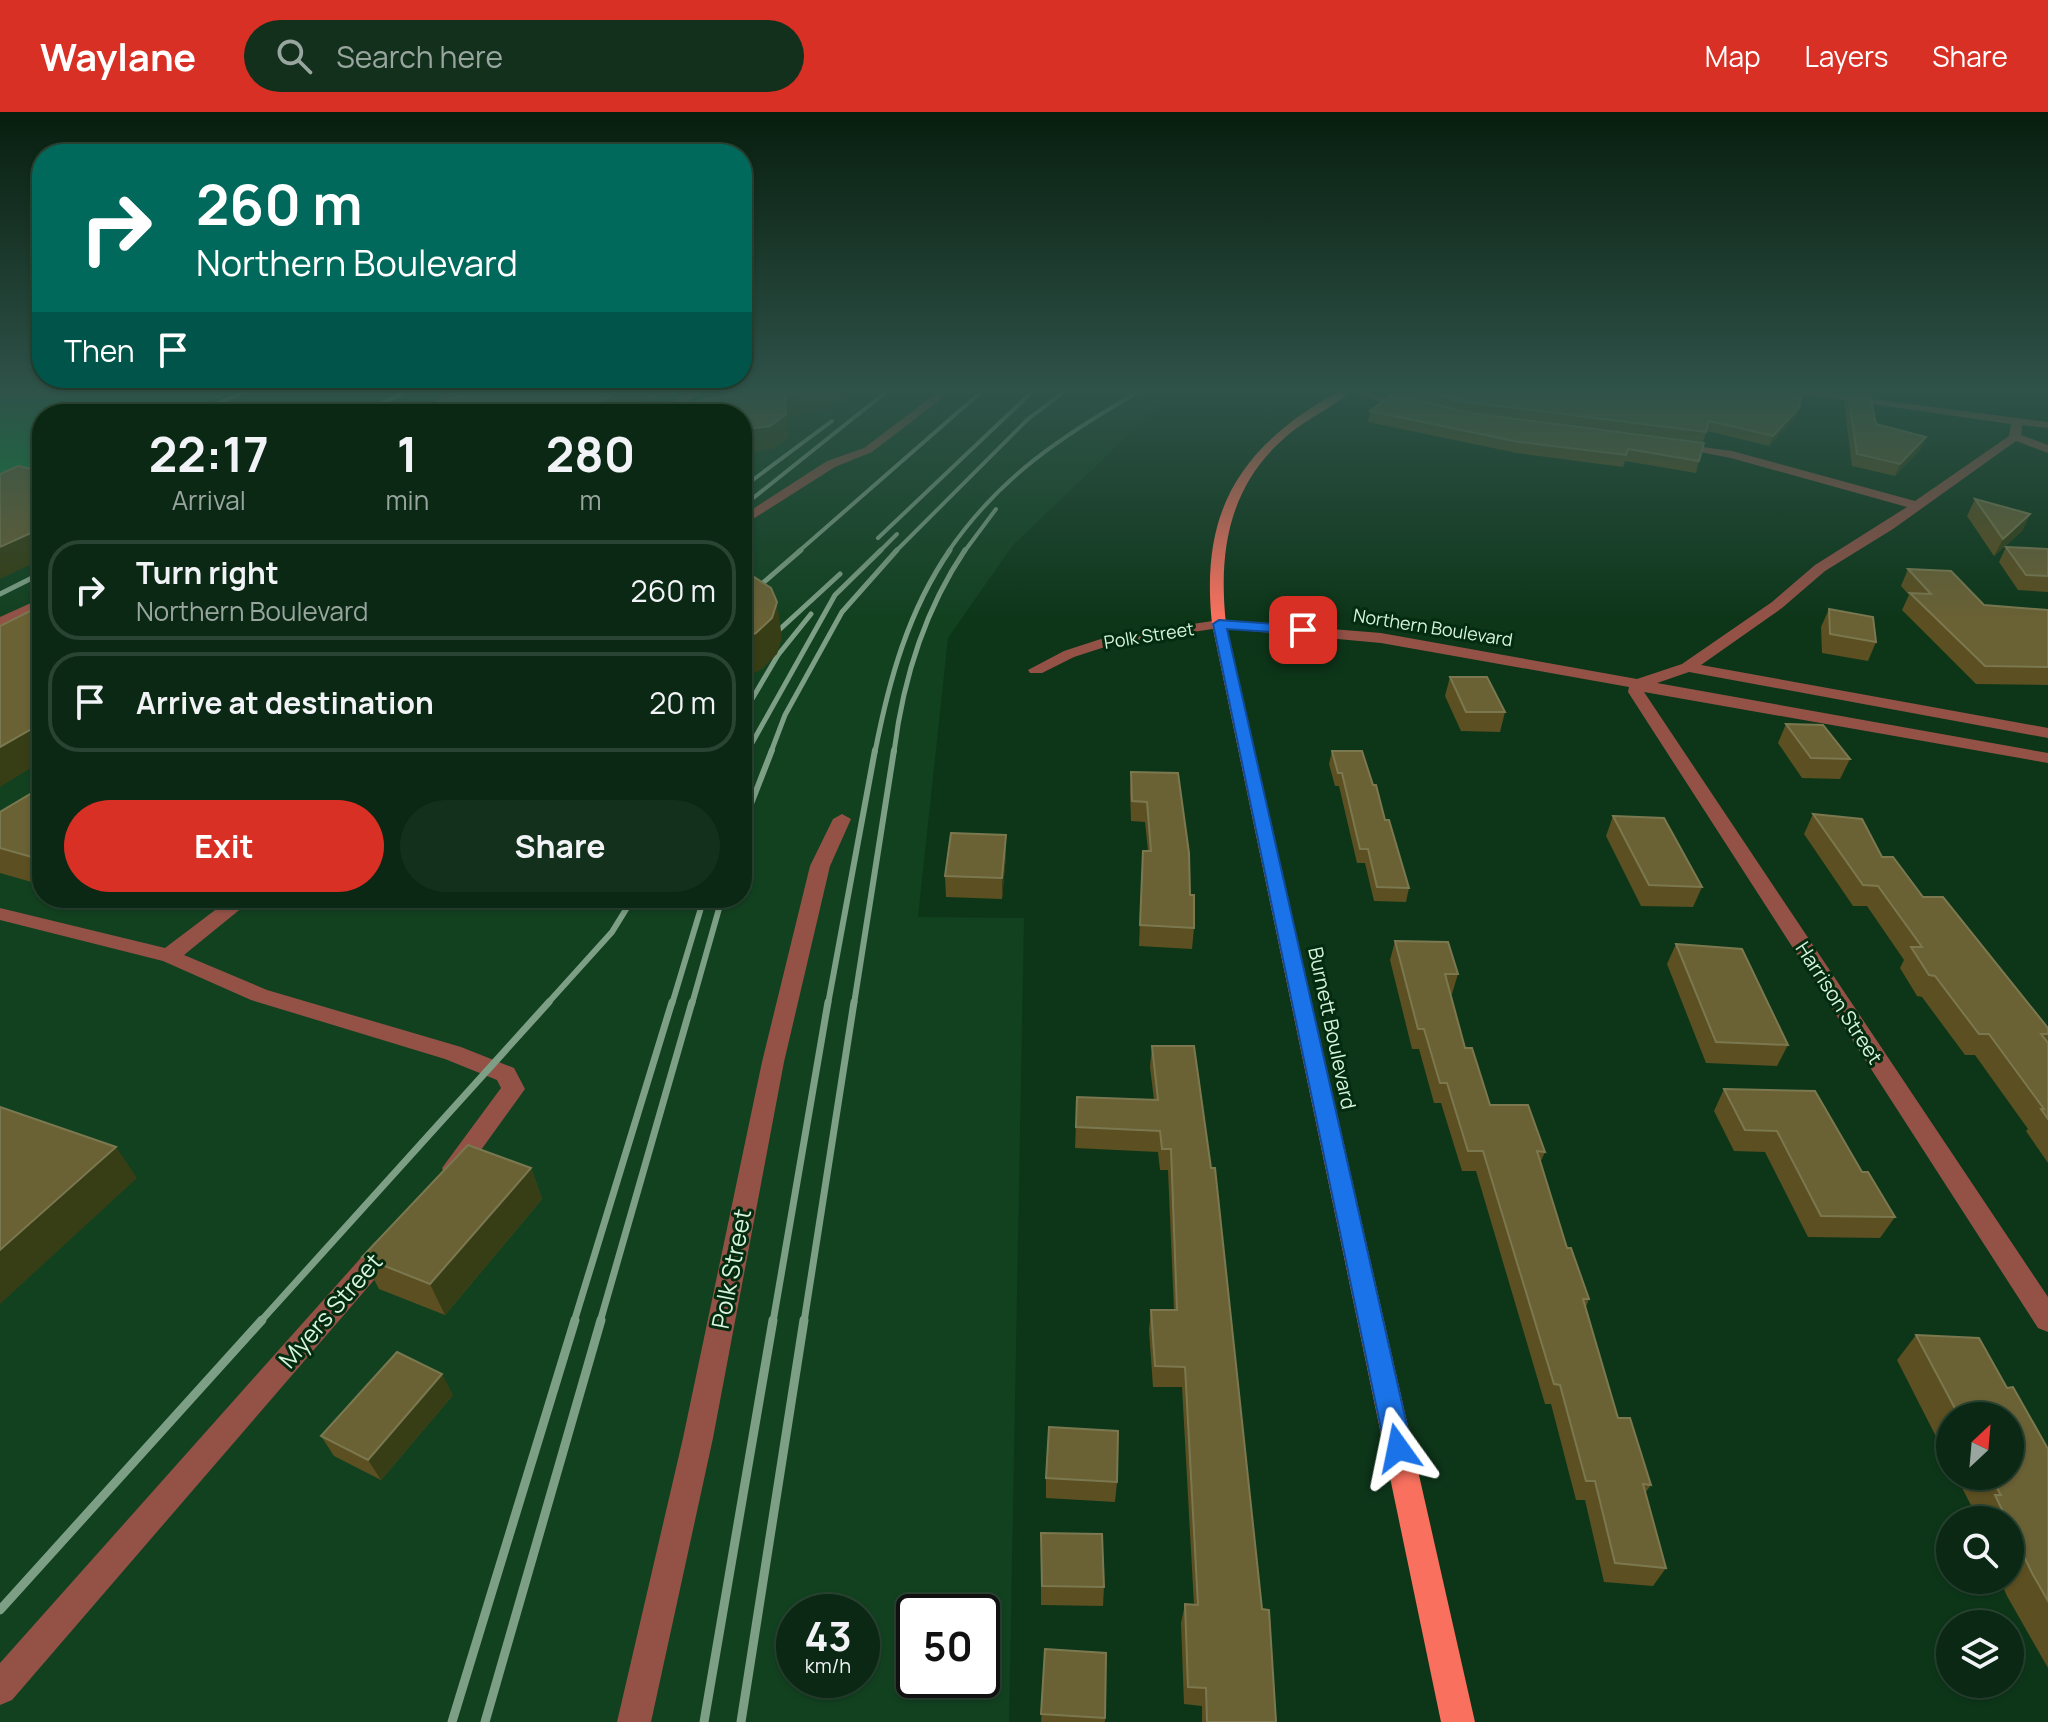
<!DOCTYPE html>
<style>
body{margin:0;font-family:Manrope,sans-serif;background:#13301c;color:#f1f3f6;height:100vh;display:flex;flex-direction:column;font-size:30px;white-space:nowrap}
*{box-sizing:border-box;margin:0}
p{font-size:26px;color:#99a6a0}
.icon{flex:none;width:44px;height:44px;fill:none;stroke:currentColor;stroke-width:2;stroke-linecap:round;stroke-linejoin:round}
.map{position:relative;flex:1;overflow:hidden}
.panel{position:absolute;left:32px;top:292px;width:720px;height:504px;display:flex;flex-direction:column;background:#0a2813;border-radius:32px;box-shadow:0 2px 6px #0004,0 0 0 2px #2a4433}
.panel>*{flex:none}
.hud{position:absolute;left:32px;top:32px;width:720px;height:244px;border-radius:32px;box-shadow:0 2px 6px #0004,0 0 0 2px #2a4433;background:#00695c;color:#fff;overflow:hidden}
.needle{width:52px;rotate:26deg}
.fabs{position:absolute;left:1936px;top:1290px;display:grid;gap:16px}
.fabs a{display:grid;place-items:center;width:88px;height:88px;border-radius:50%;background:#0a2813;box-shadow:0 2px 6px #0004,0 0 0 2px #2a4433;font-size:40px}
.speed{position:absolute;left:776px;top:1482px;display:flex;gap:16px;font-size:40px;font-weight:700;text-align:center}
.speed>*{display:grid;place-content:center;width:104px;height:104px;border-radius:50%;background:#0a2813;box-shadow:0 2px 6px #0004,0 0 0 2px #2a4433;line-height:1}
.speed small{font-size:20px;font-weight:400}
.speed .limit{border:4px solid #111;border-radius:12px;background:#fff;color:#111}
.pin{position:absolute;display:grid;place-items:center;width:68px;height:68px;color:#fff;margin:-34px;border-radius:16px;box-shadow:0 4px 12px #0006}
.me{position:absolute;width:88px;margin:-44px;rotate:348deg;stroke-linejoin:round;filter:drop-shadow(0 0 6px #0008)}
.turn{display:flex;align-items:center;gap:28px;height:168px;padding:0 32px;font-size:36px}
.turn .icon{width:104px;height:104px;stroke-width:2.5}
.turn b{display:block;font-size:56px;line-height:68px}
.then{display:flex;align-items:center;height:76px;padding:0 32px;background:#0003;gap:16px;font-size:30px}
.eta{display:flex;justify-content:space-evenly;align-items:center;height:136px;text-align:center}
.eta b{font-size:48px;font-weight:700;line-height:56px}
.cta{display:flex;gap:16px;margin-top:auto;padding:16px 32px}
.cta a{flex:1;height:92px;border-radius:48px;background:#d93025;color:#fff;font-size:32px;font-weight:700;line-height:92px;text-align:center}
.cta a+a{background:#13301c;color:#f1f3f6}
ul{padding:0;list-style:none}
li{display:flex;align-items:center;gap:24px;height:100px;margin:0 16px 12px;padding:0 16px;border:4px solid #2a4433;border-radius:32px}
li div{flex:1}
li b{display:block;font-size:30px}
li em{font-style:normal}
header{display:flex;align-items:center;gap:48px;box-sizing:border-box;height:112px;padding:0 40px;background:#d93025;color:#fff}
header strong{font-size:38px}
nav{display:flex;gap:44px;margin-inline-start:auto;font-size:28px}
.search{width:560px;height:72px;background:#13301c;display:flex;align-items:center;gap:20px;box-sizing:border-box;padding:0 28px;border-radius:44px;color:#99a6a0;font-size:30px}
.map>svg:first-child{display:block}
.built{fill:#124120;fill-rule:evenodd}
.water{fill:#0b7f3a}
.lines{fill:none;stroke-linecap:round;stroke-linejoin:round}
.minor{fill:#945247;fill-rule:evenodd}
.major{fill:#f9715e;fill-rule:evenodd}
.rail-far4{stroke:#7d9f85;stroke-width:4}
.rail-far3{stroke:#7d9f85;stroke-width:5}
.rail-far2{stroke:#7d9f85;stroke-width:6}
.rail-far1{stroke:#7d9f85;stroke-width:7}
.rail{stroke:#7d9f85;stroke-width:9}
.wall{fill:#5c4f21}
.shaded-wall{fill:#373e15}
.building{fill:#6a6135;stroke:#7b7850;stroke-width:2}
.route{fill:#1a73e8;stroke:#114b97;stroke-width:2}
.labels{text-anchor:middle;stroke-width:6;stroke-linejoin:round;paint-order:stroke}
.far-street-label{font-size:18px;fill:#d8f4dd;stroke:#022b0f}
.street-label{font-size:20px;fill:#d8f4dd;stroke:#022b0f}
.near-street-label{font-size:24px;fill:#d8f4dd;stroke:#022b0f}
</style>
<header>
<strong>Waylane</strong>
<div class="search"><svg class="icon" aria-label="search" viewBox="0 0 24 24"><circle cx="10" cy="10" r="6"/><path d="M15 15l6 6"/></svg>Search here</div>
<nav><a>Map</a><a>Layers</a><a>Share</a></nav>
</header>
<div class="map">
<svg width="2048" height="1610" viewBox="0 0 2048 1610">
<rect width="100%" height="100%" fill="#0d3619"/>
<path class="built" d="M 232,280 L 1185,280 L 1164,289 L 1013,433 L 948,526 L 918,805 L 1024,806 L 1009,1610 L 0,1610 L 0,377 L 42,360 L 42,786 L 742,786 L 742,302 L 180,302 ZM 794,1500 L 862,1500 L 862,1568 L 794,1568 ZM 914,1500 L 982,1500 L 982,1568 L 914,1568 Z"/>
<polygon class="water" points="0,280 232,280 180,302 42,302 42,360 0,377"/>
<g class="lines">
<g class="minor">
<polygon points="452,280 466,280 427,302 412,302"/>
<polygon points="688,280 701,280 669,302 655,302"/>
<polygon points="938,280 950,280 872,340 835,355 742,414 742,404 827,349 864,336"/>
<polygon points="1350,280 1368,280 1414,295 1409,298"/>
<polygon points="1788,280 1819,280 2048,310 2048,316 2022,313 2021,323 2048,333 2048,341 2016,329 1893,417 1825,459 1782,496 1701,553 2048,616 2048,626 1689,560 1657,571 2048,641 2048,651 1644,580 2048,1185 2048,1220 2038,1216 1628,580 1629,575 1381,531 1219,516 1114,532 1074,545 1042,561 1030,561 1028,558 1064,539 1107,525 1219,508 1381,521 1637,567 1682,552 1772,490 1815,453 1907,395 1731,346 1674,335 1674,331 1732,339 1915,389 2009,324 2011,312"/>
<polygon points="42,486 42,496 0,515 0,505"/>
<polygon points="842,702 851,707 830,754 784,950 713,1326 651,1610 617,1610 683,1326 762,950 810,754 833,707"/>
<polygon points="231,786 254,786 184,843 267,878 461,935 514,956 525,977 463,1063 454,1066 445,1063 442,1056 501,976 497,968 445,947 251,888 163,849 0,808 0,796 165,836"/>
<polygon points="384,1127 393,1130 397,1138 393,1146 12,1588 0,1593 0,1551 375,1130"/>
</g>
<path class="major" d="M 1337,280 L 1350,280 C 1332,296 1308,306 1289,322 C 1229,372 1218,438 1226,512 L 1475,1610 L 1441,1610 L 1212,512 C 1200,399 1239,336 1337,280 Z"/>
<g class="rail-far4">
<polyline points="193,302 244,280"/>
<polyline points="360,302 405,280"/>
<polyline points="742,376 832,309"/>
<polyline points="742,395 886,280"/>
<polyline points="878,426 1032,280"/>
<polyline points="798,440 981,280"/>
<polyline points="879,440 897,422"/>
<polyline points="895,440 1028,307 1064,280"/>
<path d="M 948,440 C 999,365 1062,324 1138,280"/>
<polyline points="964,440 996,397"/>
</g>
<g class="rail-far3">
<polyline points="0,482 42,461"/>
<polyline points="742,489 801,438"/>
<polyline points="742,552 840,462"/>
<polyline points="742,604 778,543 811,502"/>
<polyline points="747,640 835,483 881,438"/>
<polyline points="771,640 785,603 842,500 897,438"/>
<path d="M 875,640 C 889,568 908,499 950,438"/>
<path d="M 894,640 C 903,567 924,499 965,438"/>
</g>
<g class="rail-far2">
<polyline points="742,656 747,638"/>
<polyline points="742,715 772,638"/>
<polyline points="547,892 612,820 633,786"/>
<polyline points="672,892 704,786"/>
<polyline points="692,892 722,786"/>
<polyline points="828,892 875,638"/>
<polyline points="854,892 894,638"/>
</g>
<g class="rail-far1">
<polyline points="260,1210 549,890"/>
<polyline points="574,1210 672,890"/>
<polyline points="600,1210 692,890"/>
<polyline points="773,1210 828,890"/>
<polyline points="804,1210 854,890"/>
</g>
<g class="rail">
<polyline points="0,1498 262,1208"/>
<polyline points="452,1610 575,1208"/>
<polyline points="485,1610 601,1208"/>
<polyline points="704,1610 773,1208"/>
<polyline points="741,1610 804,1208"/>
</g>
</g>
<g class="wall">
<polygon points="467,280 672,280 658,289 646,287"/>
<polygon points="1404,280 1802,280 1795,306 1769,334 1707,319 1703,330 1464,299 1699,349 1696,361 1625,349 1623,355 1517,341 1368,310 1370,299 1403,285"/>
<polygon points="1843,280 1865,280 1864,282 1876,312 1921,337 1895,364 1852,354 1844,291 1848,281"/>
<polygon points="1975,387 2030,402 2022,419 1994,444 1967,404"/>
<polygon points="2006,435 2048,437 2048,480 2018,478 1999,450"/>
<polygon points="1908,457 1984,493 2048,498 2048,573 1976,572 1902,498 1909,483 1901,474"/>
<polygon points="1829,497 1876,530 1868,549 1822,541 1821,515"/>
<polygon points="1450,565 1505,600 1500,620 1461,619 1445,584"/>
<polygon points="1786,612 1850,647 1840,667 1802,666 1778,631"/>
<polygon points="1332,639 1385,708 1409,776 1406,790 1374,789 1365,751 1357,751 1339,674 1335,674 1329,652"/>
<polygon points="1131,660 1178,661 1194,816 1192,837 1139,834 1142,759 1148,739 1145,710 1131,709 1130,680"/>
<polygon points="42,675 42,773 0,761 0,700"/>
<polygon points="1813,702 1882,745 1923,785 2048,916 2048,1051 2026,1019 2028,1017 1975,943 1965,943 1922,885 1917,884 1900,856 1904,848 1867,794 1853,794 1804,722"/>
<polygon points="1613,704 1702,775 1693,795 1641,794 1606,724"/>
<polygon points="1006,743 1002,787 946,785 945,764"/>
<polygon points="1395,829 1458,862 1452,882 1450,882 1465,936 1490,993 1545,1040 1540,1051 1567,1136 1589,1187 1586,1195 1618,1306 1651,1373 1645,1381 1666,1456 1653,1474 1604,1470 1585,1388 1576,1388 1551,1292 1545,1292 1476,1059 1462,1059 1441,991 1434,991 1419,937 1412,937 1390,848"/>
<polygon points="1676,832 1788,933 1777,954 1706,951 1667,852"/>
<polygon points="1152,934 1262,1497 1276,1610 1202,1610 1202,1594 1184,1592 1181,1511 1185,1492 1194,1493 1182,1275 1153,1275 1149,1218 1151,1198 1174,1198 1168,1058 1160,1058 1158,1040 1075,1036 1077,985 1154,988 1150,955"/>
<polygon points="1724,977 1862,1060 1895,1105 1880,1126 1808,1125 1765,1040 1734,1039 1714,999"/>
<polygon points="531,1056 542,1087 445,1203 379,1177 362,1145"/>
<polygon points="1916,1223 2007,1276 2048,1337 2048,1556 2007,1484 2000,1468 2010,1468 2010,1408 1973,1408 1972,1407 1976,1403 1956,1364 2010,1364 2010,1304 1950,1304 1950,1352 1897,1248"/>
<polygon points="453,1283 381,1368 334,1344 321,1324"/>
<polygon points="1046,1366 1117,1370 1115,1390 1046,1386"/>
<polygon points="1041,1421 1104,1475 1103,1494 1041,1493"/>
<polygon points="1045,1537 1106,1541 1105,1610 1041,1610"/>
</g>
<g class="shaded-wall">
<polygon points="616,280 644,280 646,287 620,302 578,302"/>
<polygon points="656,280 672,280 658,289"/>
<polygon points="802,280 844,280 844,288 824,298 787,306 789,325 773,337 742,342 742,318 785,284"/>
<polygon points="1799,296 1795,306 1769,334 1773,324"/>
<polygon points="1926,325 1921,337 1895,364 1900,352"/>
<polygon points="2030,402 2022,419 1994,444 2003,427"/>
<polygon points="42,416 42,447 0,467 0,435"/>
<polygon points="777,490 782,526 777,542 762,557 742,568 742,528"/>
<polygon points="42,611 42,649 0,675 0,635"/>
<polygon points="1006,723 1006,743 1002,787 1002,766"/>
<polygon points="116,1035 137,1066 0,1192 0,1138"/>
<polygon points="531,1056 542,1087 445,1203 430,1172"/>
<polygon points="442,1262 453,1283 381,1368 368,1348"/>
</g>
<g class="building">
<polygon points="467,280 616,280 578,302 424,302"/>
<polygon points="728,280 802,280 785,284 786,302 770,314 742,318 742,302 678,302 683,292 727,283"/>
<polygon points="1425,280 1802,280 1799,296 1773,324 1709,309 1706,320 1466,290"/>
<polygon points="1848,280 1870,283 1876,312 1926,325 1900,352 1857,342"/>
<polygon points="1393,282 1465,300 1704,331 1699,349 1628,337 1626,343 1519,330 1370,299"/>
<polygon points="18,354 42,359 42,416 0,435 0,362"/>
<polygon points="1975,387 2030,402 2003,427"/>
<polygon points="2006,435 2048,437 2048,464 2026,463"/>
<polygon points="1908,457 1951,459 1984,493 2048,498 2048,555 1985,554 1910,481 1931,482"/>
<polygon points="742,462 754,465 771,476 777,490 772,506 756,521 742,528"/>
<polygon points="42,493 42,611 0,635 0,514"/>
<polygon points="1829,497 1873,505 1876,530 1830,522"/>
<polygon points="1450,565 1487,565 1505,600 1466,600"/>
<polygon points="1786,612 1823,613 1850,647 1811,646"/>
<polygon points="1332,639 1362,639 1373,673 1376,673 1385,708 1389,708 1409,776 1377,775 1368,737 1360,737 1342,661 1338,661"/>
<polygon points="1131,660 1178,661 1189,741 1190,783 1194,783 1194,816 1140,813 1143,739 1151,739 1147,690 1132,689"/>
<polygon points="42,675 42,748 0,736 0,700"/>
<polygon points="1813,702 1862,707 1882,745 1893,745 1923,785 1943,785 2048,916 2048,922 2041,922 2048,931 2048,1007 2041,997 2044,997 1989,922 1979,922 1935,864 1929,863 1911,835 1922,835 1878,774 1863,773"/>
<polygon points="1613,704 1664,706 1702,775 1649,773"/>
<polygon points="951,721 1006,723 1002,766 945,764"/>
<polygon points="1395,829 1448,830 1458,862 1445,862 1465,936 1472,936 1490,993 1528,993 1545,1040 1537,1039 1567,1136 1571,1136 1589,1187 1583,1187 1618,1306 1630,1306 1651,1373 1643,1372 1666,1456 1615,1451 1595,1369 1586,1369 1560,1273 1554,1272 1483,1039 1468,1039 1447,971 1440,971 1424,917 1418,917"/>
<polygon points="1676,832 1742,837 1788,933 1716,930"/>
<polygon points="1152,934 1194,934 1211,1056 1215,1056 1262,1497 1269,1498 1276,1610 1207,1610 1206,1576 1188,1575 1185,1492 1198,1493 1185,1255 1155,1254 1151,1198 1177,1198 1171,1037 1162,1037 1160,1019 1076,1015 1077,985 1158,988"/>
<polygon points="1724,977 1815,979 1862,1060 1868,1060 1895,1105 1821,1104 1777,1019 1745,1018"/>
<polygon points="0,995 116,1035 0,1138"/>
<polygon points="468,1033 531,1056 430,1172 362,1145"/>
<polygon points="1916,1223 1979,1226 2007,1276 2013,1275 2048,1337 2048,1489 2032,1461 2010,1415 2010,1408 2007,1408 1995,1383 2001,1383 1990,1364 2010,1364 2010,1304 1959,1304"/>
<polygon points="397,1240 442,1262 368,1348 321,1324"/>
<polygon points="1049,1315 1118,1319 1117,1370 1046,1366"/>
<polygon points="1041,1421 1102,1422 1104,1475 1042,1474"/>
<polygon points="1045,1537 1106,1541 1105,1606 1041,1602"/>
</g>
<linearGradient id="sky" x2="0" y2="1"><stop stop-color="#071e0e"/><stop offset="0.55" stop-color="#2f5249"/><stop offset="1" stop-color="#2f5249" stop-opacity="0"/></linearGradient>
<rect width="2048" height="506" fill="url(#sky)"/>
<polygon class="route" points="1219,508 1303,514 1310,518 1303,522 1227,517 1412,1336 1408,1345 1398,1348 1389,1345 1385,1336 1213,512"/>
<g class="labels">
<g class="far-street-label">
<text transform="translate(1433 516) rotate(9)" y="6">Northern Boulevard</text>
<text transform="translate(1149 524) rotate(-9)" y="6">Polk Street</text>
</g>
<g class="street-label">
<text transform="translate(1839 891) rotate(57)" y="7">Harrison Street</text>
<text transform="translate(1332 916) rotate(78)" y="7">Burnett Boulevard</text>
</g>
<g class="near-street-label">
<text transform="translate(732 1157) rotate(-79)" y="8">Polk Street</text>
<text transform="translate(331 1199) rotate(-49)" y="8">Myers Street</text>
</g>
</g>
</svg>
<div class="fabs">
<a><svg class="needle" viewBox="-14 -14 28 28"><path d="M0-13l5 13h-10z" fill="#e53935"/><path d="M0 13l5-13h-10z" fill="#99a6a0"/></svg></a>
<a><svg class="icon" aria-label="search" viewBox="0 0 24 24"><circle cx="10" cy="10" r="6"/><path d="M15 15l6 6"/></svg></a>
<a><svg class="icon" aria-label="layers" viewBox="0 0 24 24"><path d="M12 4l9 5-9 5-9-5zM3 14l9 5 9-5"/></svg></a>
</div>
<div class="speed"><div>43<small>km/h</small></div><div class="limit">50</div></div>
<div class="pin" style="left:1303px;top:518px;background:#d93025"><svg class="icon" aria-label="arrive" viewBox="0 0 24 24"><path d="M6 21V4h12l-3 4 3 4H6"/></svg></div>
<svg class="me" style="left:1398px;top:1336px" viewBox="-20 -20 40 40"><path d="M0-17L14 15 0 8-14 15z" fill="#1a73e8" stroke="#fff" stroke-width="4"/></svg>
<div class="hud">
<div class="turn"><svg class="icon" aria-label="right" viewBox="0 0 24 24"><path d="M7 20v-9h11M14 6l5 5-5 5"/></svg><div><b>260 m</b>Northern Boulevard</div></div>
<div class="then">Then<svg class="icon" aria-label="arrive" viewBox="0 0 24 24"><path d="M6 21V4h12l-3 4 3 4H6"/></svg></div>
</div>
<section class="panel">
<div class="eta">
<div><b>22:17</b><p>Arrival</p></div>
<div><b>1</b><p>min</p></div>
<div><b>280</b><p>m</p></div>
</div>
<ul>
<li><svg class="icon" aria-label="right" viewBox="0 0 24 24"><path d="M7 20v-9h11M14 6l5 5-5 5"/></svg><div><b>Turn right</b><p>Northern Boulevard</p></div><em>260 m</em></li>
<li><svg class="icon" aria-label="arrive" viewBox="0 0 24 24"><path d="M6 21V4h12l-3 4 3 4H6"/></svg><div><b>Arrive at destination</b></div><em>20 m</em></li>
</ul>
<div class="cta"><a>Exit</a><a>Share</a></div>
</section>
</div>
